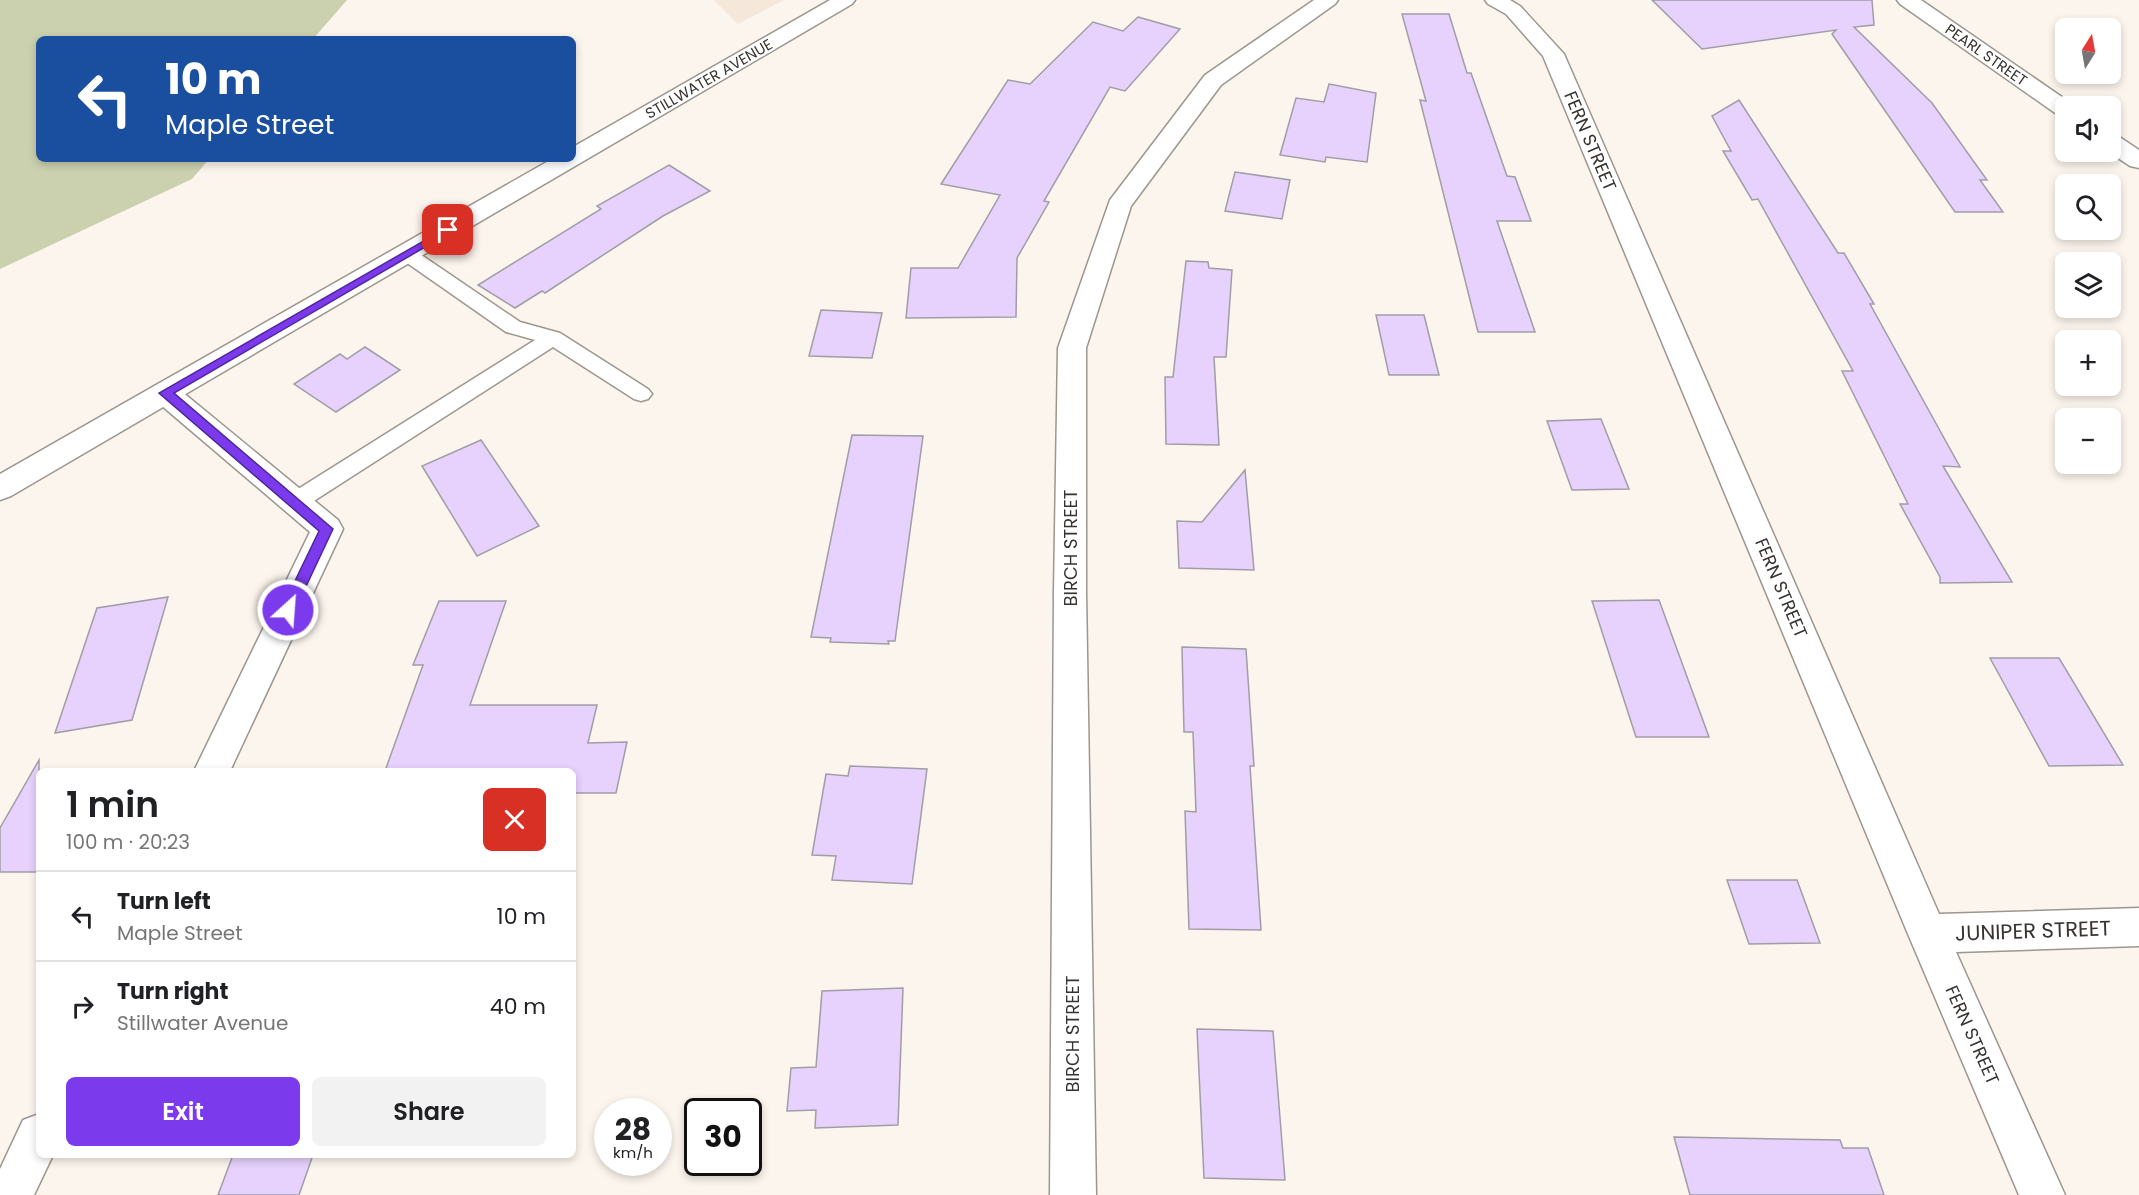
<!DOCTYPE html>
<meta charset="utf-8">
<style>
body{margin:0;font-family:Poppins,sans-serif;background:#f2f2f2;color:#202124;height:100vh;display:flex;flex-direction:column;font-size:22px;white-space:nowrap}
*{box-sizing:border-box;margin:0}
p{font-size:20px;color:#757577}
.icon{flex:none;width:33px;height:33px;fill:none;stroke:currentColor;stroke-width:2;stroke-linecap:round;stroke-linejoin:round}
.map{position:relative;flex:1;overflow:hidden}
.sheet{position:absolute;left:36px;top:768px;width:540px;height:390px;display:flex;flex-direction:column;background:#fff;border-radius:9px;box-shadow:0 3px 9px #0003}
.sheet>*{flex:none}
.top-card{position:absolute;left:36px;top:36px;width:540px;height:126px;border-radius:9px;box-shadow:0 3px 9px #0003;background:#1a4fa0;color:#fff;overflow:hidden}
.needle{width:39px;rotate:11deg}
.tools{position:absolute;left:2055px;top:18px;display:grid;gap:12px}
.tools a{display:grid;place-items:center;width:66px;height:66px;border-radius:9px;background:#fff;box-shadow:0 3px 9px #0003;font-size:30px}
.speed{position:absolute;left:594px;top:1098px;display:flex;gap:12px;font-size:30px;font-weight:700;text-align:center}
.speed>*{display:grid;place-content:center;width:78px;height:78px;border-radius:50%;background:#fff;box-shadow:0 3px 9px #0003;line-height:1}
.speed small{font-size:15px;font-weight:400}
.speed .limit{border:3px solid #111;border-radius:9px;background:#fff;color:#111}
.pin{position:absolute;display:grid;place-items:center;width:51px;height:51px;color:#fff;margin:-26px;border-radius:12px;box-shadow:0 3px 9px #0006}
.me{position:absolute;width:66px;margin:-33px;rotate:26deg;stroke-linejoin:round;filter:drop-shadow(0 0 4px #0008)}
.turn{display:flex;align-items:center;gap:21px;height:126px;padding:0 30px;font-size:27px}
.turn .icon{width:78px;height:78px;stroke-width:2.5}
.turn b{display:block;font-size:42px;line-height:51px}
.round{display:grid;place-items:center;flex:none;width:63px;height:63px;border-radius:9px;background:#f2f2f2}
.head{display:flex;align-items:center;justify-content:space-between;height:102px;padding:0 30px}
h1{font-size:36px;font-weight:600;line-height:45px}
.action{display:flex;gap:12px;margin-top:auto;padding:12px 30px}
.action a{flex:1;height:69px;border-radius:9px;background:#7c3aed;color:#fff;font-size:24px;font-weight:600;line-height:69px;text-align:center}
.action a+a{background:#f2f2f2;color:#202124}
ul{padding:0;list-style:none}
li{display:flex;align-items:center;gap:18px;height:90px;padding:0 30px;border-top:2px solid #e0e0e0}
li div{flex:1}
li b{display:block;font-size:22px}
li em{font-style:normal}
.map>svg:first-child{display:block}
.built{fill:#f5e8db}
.green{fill:#cbd0ae}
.building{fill:#e6d2fd;stroke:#a19da6;stroke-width:1.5}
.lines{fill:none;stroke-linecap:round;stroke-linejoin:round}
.service-casing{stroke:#9c968e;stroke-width:3}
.minor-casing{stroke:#9c968e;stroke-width:3}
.secondary-casing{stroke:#9c968e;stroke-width:3}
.service{fill:#fff;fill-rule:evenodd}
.minor{fill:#fff;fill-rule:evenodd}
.secondary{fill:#fff;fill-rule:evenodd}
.route{fill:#7c3aed;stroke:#51269a;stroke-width:1.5}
.labels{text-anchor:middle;stroke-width:4.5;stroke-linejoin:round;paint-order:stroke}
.far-street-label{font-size:15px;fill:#363330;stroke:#fff}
.street-label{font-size:18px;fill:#363330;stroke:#fff}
.near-street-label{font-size:21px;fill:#363330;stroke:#fff}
</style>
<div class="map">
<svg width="2139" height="1195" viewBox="0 0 2139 1195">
<rect width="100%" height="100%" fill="#fcf5ed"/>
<polygon class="built" points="714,0 784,0 738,24"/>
<polygon class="green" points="0,0 347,0 313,39 39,39 39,159 209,159 192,179 0,269"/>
<g class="building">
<polygon points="1652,0 1872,0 1874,25 1854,27 1932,103 1987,180 1980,180 2003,212 1955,212 1832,34 1836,30 1702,49"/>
<polygon points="1402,14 1449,14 1467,73 1471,73 1507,176 1515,177 1531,221 1497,221 1535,332 1478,332 1420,100 1426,101"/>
<polygon points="1138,17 1180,29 1125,91 1110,87 1044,201 1049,202 1017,258 1016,317 906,318 911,268 958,268 1000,195 941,184 1008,80 1030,84 1093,22 1123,31"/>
<polygon points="1329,84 1376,93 1367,162 1326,157 1325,162 1280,155 1296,98 1324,102"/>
<polygon points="1739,100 1838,253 1844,253 1874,304 1870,304 1960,467 1943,466 2012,582 1940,583 1940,577 1900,504 1908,504 1842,371 1853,371 1758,199 1752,200 1723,151 1731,151 1712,116"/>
<polygon points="669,165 710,191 663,216 545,293 542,291 515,308 478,285 601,209 597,206"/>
<polygon points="1235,172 1290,180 1282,219 1225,211"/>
<polygon points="1186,261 1208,262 1209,268 1232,270 1226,357 1214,357 1219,445 1166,444 1165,377 1173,377"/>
<polygon points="821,310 882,313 872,358 809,356"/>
<polygon points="1376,315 1424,315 1439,375 1389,375"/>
<polygon points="365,347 400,370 336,412 294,384 340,354 347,359"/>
<polygon points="1601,419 1629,489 1572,490 1547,421"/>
<polygon points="852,435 923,436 895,641 888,641 889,644 830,642 831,638 811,637"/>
<polygon points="481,440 539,526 477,556 422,466"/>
<polygon points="1245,470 1254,570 1179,568 1177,521 1202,522"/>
<polygon points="168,597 132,720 55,733 97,608"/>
<polygon points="1659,600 1709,737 1636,737 1592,601"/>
<polygon points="439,601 506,601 470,705 597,705 588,743 627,742 616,793 573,793 573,771 385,771 423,665 413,665"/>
<polygon points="1182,647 1246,649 1254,766 1250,766 1261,930 1189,929 1185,811 1196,812 1193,732 1184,732"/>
<polygon points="1990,658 2059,658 2123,765 2049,766"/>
<polygon points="39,760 39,872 0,872 0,828"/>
<polygon points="850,766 927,769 912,884 832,880 836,856 812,855 826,774 848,776"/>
<polygon points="1727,880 1797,880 1820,943 1749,944"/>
<polygon points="903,988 898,1125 815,1128 816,1110 787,1111 791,1068 816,1067 822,991"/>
<polygon points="1197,1029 1273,1031 1285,1180 1204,1178"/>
<polygon points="1674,1137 1840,1140 1843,1148 1868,1148 1884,1195 1690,1195"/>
<polygon points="233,1155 313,1155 299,1195 218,1195"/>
</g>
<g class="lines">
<defs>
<polygon id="service" points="407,248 414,250 520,322 560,333 648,389 652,394 648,399 641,401 634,399 553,347 303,508 295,511 287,508 284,502 287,496 535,340 506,332 400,258 398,254 400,250"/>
<g id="minor">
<polygon points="1314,0 1338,0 1335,4 1221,85 1131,206 1086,348 1086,591 1096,1195 1050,1195 1054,591 1058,348 1110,200 1205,75"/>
<polygon points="1485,0 1510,0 1520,6 1564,54 1939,914 2139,908 2139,946 1956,952 2065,1195 2019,1195 1908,934 1543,56 1506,14 1488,4"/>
<polygon points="1897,0 1921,0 2075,106 2066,106 2066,117 2058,115 1900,4"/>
<polygon points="2110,134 2118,136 2139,150 2139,168 2130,166 2109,152"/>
<polygon points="165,383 175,386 338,520 343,529 230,771 194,771 310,532 155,400 151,393 155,386"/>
<polygon points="39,1114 39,1155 53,1155 34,1195 0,1195 0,1169 23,1120"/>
</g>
<polygon id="secondary" points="830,0 855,0 852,4 11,496 0,500 0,474 552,159 573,159 573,147"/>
</defs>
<use href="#service" class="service-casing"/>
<use href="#minor" class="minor-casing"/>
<use href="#secondary" class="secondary-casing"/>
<use href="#service" class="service"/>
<use href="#minor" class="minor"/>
<use href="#secondary" class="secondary"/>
</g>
<polygon class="route" points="448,227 453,230 451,232 174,393 333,529 293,614 283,614 281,610 319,531 159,393"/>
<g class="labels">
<g class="far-street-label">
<text transform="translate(1986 55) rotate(35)" y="5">PEARL STREET</text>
<text transform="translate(709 79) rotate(-30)" y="5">STILLWATER AVENUE</text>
</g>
<g class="street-label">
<text transform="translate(1590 141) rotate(67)" y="6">FERN STREET</text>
<text transform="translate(1071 548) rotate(-90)" y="6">BIRCH STREET</text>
<text transform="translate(1781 588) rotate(67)" y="6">FERN STREET</text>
<text transform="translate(1073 1034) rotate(-90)" y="6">BIRCH STREET</text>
<text transform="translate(1972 1035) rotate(66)" y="6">FERN STREET</text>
</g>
<g class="near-street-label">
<text transform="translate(2033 931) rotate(-2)" y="7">JUNIPER STREET</text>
</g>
</g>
</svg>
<div class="tools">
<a><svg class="needle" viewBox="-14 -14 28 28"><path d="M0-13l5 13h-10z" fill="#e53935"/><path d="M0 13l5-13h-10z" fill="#757577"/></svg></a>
<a><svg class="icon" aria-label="sound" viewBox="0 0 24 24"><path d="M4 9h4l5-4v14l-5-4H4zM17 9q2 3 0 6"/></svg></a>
<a><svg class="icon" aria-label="search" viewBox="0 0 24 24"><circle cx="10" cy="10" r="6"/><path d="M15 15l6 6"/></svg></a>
<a><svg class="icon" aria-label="layers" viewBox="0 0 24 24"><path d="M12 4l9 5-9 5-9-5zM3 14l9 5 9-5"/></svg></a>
<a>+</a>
<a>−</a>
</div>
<div class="speed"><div>28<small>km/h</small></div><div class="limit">30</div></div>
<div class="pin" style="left:448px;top:230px;background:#d93025"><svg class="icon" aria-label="arrive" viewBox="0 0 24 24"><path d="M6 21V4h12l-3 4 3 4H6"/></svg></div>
<svg class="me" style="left:288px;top:610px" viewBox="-20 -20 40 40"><circle r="17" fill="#7c3aed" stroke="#fff" stroke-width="3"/><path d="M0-11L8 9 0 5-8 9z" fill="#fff"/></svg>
<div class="top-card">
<div class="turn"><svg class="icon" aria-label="left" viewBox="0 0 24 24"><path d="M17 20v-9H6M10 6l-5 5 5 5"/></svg><div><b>10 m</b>Maple Street</div></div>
</div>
<section class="sheet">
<div class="head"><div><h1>1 min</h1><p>100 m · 20:23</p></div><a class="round" style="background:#d93025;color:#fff"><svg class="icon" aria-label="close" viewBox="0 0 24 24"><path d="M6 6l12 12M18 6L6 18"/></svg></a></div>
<ul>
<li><svg class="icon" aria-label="left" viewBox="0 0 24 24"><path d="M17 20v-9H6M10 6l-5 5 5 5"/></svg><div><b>Turn left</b><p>Maple Street</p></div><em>10 m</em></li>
<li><svg class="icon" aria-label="right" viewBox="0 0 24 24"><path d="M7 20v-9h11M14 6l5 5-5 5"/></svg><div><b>Turn right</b><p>Stillwater Avenue</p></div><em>40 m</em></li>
</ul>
<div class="action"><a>Exit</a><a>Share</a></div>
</section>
</div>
